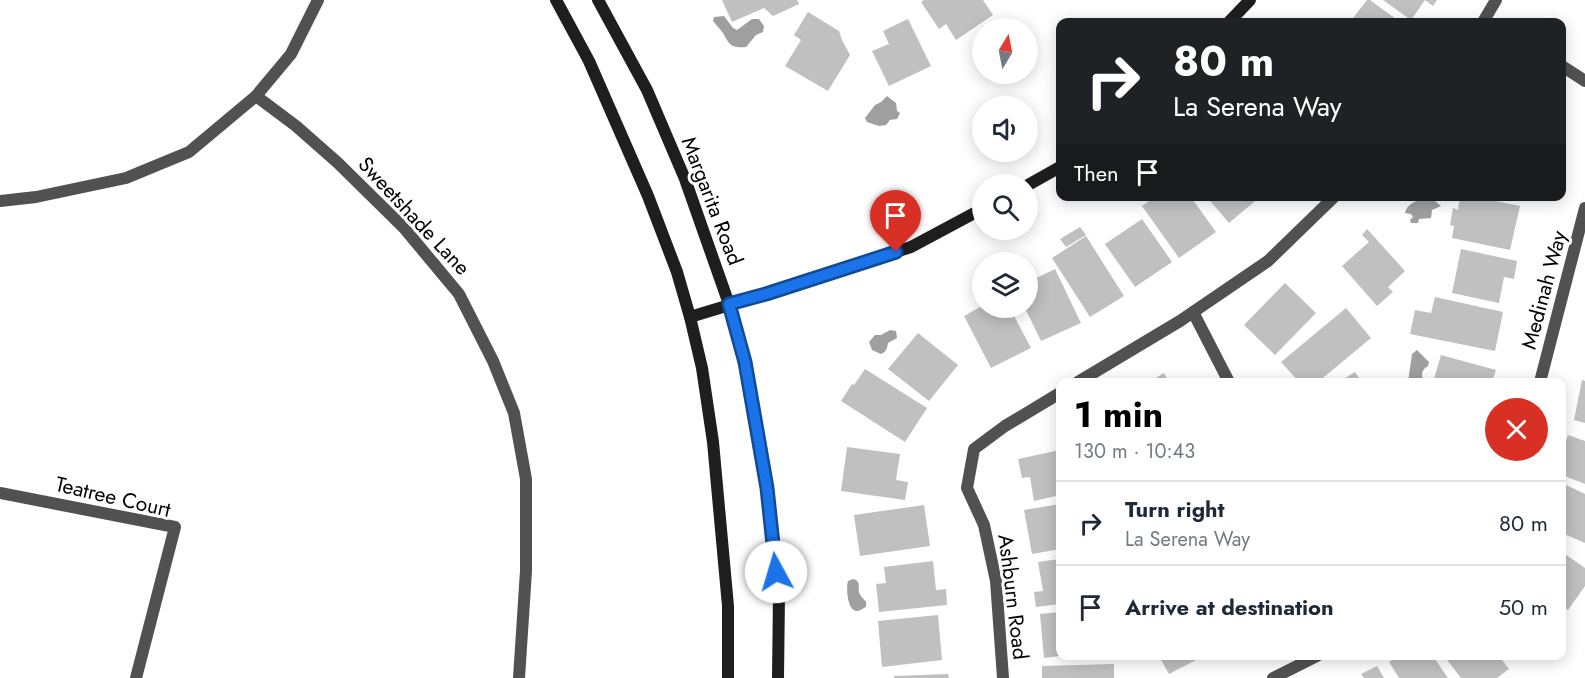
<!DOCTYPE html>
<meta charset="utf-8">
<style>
body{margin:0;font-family:Jost,sans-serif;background:#f2f2f3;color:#1f2937;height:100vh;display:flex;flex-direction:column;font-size:22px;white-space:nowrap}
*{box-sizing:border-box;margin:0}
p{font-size:20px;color:#747a83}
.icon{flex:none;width:33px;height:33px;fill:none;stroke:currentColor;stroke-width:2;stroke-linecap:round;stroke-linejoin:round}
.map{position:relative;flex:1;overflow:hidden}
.side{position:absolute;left:1056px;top:378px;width:510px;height:282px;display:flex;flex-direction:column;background:#fff;border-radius:12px;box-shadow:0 3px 15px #0003}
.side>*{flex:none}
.banner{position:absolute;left:1056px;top:18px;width:510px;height:183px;border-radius:12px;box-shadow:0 3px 15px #0003;background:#202124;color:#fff;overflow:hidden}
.needle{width:39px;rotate:10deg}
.controls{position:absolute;left:972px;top:18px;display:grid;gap:12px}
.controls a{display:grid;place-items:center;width:66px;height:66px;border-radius:50%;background:#fff;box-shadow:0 3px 15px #0003;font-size:30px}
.pin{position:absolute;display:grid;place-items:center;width:51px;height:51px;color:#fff;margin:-62px -26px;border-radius:50% 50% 50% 0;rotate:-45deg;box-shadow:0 0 6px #0007}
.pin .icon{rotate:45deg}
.me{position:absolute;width:66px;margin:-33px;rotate:354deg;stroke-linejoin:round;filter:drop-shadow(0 0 4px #0008)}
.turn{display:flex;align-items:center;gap:21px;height:126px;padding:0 18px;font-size:27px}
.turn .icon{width:78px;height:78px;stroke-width:2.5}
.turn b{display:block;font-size:42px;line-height:51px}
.then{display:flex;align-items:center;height:57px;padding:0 18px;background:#0003;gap:12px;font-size:22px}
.round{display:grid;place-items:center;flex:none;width:63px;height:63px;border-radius:32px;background:#f2f2f3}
.headline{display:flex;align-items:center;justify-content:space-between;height:102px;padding:0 18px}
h1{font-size:36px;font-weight:700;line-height:45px;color:#000}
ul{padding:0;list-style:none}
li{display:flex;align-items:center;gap:18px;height:84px;padding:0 18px;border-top:2px solid #e0e1e3}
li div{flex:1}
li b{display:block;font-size:22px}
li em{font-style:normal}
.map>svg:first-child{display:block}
.water{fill:#9f9f9f}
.building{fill:#c0c0c0}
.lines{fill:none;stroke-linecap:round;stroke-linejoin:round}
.street{stroke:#515151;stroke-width:12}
.secondary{stroke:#1e1e1e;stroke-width:12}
.route-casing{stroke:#114b97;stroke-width:15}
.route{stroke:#1a73e8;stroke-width:10}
.labels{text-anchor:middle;stroke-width:6;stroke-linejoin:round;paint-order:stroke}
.street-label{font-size:21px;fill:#000;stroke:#fff}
</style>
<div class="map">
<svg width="1585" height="678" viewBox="0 0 1585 678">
<rect width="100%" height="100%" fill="#fff"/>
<g class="water">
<path d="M 724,16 L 733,28 L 737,30 L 752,19 L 759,19 L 764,26 L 763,32 L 756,35 L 746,47 C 730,48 730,45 723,33 C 720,29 716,25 713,21 L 714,17 Z"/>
<polygon points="887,96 896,103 897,111 900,113 897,119 890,120 886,125 879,126 867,122 865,118 875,105 881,102"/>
<path d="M 1422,197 L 1434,197 L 1435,201 L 1441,206 L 1432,210 L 1431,218 L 1419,219 L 1418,223 L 1411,223 L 1410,220 L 1413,217 L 1411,214 L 1405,213 C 1407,204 1414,202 1421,200 Z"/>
<path d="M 890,330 L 896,331 L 897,338 L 888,343 C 887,349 886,352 881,354 L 872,350 L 869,342 L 875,335 L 881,335 Z"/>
<path d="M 1417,350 L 1429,362 L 1428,366 C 1421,370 1421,375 1424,382 L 1408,382 L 1412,354 Z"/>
<path d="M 853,579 C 861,581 858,585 859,592 C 860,596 864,599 866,602 L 866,607 C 863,608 860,611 857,611 C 847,611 846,587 848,581 Z"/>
</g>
<g class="building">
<polygon points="722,0 797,0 799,4 773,16 764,8 732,22"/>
<polygon points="924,0 983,0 993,15 956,40 946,24 939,29 921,2"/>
<polygon points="1367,0 1370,0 1400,22 1350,22"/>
<polygon points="1383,0 1437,0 1433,6 1425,0 1411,20"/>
<polygon points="808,12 839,31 842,40 850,55 828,91 785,66 801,40 794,35"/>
<polygon points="908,19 931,66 889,86 872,51 889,44 883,31"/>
<polygon points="1156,196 1190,196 1216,232 1179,258 1142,206"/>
<polygon points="1206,196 1261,196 1229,223"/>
<polygon points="1460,196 1471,196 1520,206 1510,250 1452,238 1454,226 1450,225 1453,208 1458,210"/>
<polygon points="1142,219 1172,262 1135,287 1105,244"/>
<polygon points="1080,227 1086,235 1066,247 1060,239"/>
<polygon points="1367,229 1405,271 1388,287 1393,292 1377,306 1342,266 1369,242 1362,235"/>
<polygon points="1086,236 1124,296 1090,317 1052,258"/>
<polygon points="1461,249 1517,261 1514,279 1504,277 1499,303 1452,293"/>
<polygon points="1055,269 1081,323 1041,341 1025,308 1028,308 1028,282"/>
<polygon points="1285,283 1316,313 1275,355 1244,325"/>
<polygon points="1435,297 1503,312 1495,351 1410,334 1415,310 1431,313"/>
<polygon points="982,306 982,308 1010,308 1031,348 991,368 964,316"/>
<polygon points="1346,308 1371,338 1318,382 1299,382 1281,362"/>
<polygon points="918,333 958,365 929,401 888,369"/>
<polygon points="1441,355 1496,370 1492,382 1433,382"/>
<polygon points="865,369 927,408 905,442 841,401 852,384 854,385"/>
<polygon points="1355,372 1362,382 1339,382"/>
<polygon points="1164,373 1169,382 1149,382"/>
<polygon points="1582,380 1585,381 1585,423 1574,420"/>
<polygon points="1568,435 1585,441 1585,484 1562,475 1562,453"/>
<polygon points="847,447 900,454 896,480 908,482 905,500 841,491"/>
<polygon points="1060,450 1060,495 1034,501 1030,477 1022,478 1018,459"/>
<polygon points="1564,484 1585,494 1585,543 1562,533 1562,490"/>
<polygon points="1060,504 1060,549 1032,554 1024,510"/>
<polygon points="924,505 930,546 860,556 854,515"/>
<polygon points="1562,552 1585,568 1585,586 1568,610 1562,606"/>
<polygon points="1060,559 1060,604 1036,607 1034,592 1043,591 1038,562"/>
<polygon points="933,561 936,590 946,589 947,605 879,612 876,584 886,583 884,567"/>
<polygon points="1060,612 1060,656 1044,658 1040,614"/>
<polygon points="938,615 942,660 882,667 878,621"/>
<polygon points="1159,656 1204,656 1169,674"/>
<polygon points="1399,656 1433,656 1448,678 1399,678 1389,662"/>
<polygon points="1444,656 1499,656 1509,669 1497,678 1461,678"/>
<polygon points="1114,664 1114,678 1042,678 1042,666"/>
<polygon points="1377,666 1384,678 1364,678 1361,674"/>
<polygon points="948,674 949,678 894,678 894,676"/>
</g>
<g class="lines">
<g class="street">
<polyline points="1483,22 1496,0"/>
<polyline points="1562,66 1585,81"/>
<polyline points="256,96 296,126 338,163 404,228 459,294 493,361 514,413 526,479 526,571 519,678"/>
<polyline points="0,201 36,197 126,178 189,152 256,96 291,54 318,0"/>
<polyline points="1193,312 1229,382"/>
<polyline points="1078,382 1180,321 1268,261 1335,196"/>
<polyline points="1540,382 1585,208"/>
<polyline points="0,493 175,527 136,678"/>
<polyline points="1003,678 996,581 984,525 967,488 974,449 1005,426 1060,393"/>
<polyline points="1273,678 1317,656"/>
</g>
<g class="secondary">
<polyline points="556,0 589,61 648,196 677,272 690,317 702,368 713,442 728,606 728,678"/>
<polyline points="598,0 647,90 685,179 729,304 745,362 767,488 779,593 778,678"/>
<polyline points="1229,22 1250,0"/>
<polyline points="1028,185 1060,167"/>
<polyline points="690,317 766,294 911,247 982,209"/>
</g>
</g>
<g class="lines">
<defs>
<polyline id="route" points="776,572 767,488 745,362 729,304 766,294 896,252"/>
</defs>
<use href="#route" class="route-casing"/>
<use href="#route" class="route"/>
</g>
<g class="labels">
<g class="street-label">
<text transform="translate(712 201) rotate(69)" y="7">Margarita Road</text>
<text transform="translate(414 216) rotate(47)" y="7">Sweetshade Lane</text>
<text transform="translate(1544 290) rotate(-75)" y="7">Medinah Way</text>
<text transform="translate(113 497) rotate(13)" y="7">Teatree Court</text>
<text transform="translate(1013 597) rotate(83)" y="7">Ashburn Road</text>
</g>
</g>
</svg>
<div class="controls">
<a><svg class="needle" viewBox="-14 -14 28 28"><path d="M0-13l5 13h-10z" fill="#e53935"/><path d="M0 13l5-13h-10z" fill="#747a83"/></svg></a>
<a><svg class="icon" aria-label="sound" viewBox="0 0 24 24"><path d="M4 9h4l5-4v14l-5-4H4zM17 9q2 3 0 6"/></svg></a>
<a><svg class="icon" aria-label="search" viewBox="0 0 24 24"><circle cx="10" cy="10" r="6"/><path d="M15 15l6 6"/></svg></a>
<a><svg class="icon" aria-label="layers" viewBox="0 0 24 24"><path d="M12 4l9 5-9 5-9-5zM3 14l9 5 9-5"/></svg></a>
</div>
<div class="pin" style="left:896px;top:252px;background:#d93025"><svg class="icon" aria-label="arrive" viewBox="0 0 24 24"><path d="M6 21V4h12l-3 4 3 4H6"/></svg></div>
<svg class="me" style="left:776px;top:572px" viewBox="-20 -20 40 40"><circle r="19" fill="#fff"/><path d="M0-13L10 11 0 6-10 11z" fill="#1a73e8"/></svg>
<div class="banner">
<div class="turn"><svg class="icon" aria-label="right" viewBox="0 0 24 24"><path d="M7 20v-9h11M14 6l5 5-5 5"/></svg><div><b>80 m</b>La Serena Way</div></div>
<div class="then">Then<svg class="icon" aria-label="arrive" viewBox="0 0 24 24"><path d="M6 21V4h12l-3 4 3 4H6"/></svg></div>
</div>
<section class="side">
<div class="headline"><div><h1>1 min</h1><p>130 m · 10:43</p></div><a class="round" style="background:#d93025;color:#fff"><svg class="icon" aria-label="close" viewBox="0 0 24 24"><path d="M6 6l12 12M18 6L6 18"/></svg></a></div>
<ul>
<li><svg class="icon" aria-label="right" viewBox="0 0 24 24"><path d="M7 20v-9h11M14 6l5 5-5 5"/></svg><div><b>Turn right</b><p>La Serena Way</p></div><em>80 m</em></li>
<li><svg class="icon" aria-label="arrive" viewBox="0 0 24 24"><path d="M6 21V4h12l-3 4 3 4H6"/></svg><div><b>Arrive at destination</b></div><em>50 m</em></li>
</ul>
</section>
</div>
